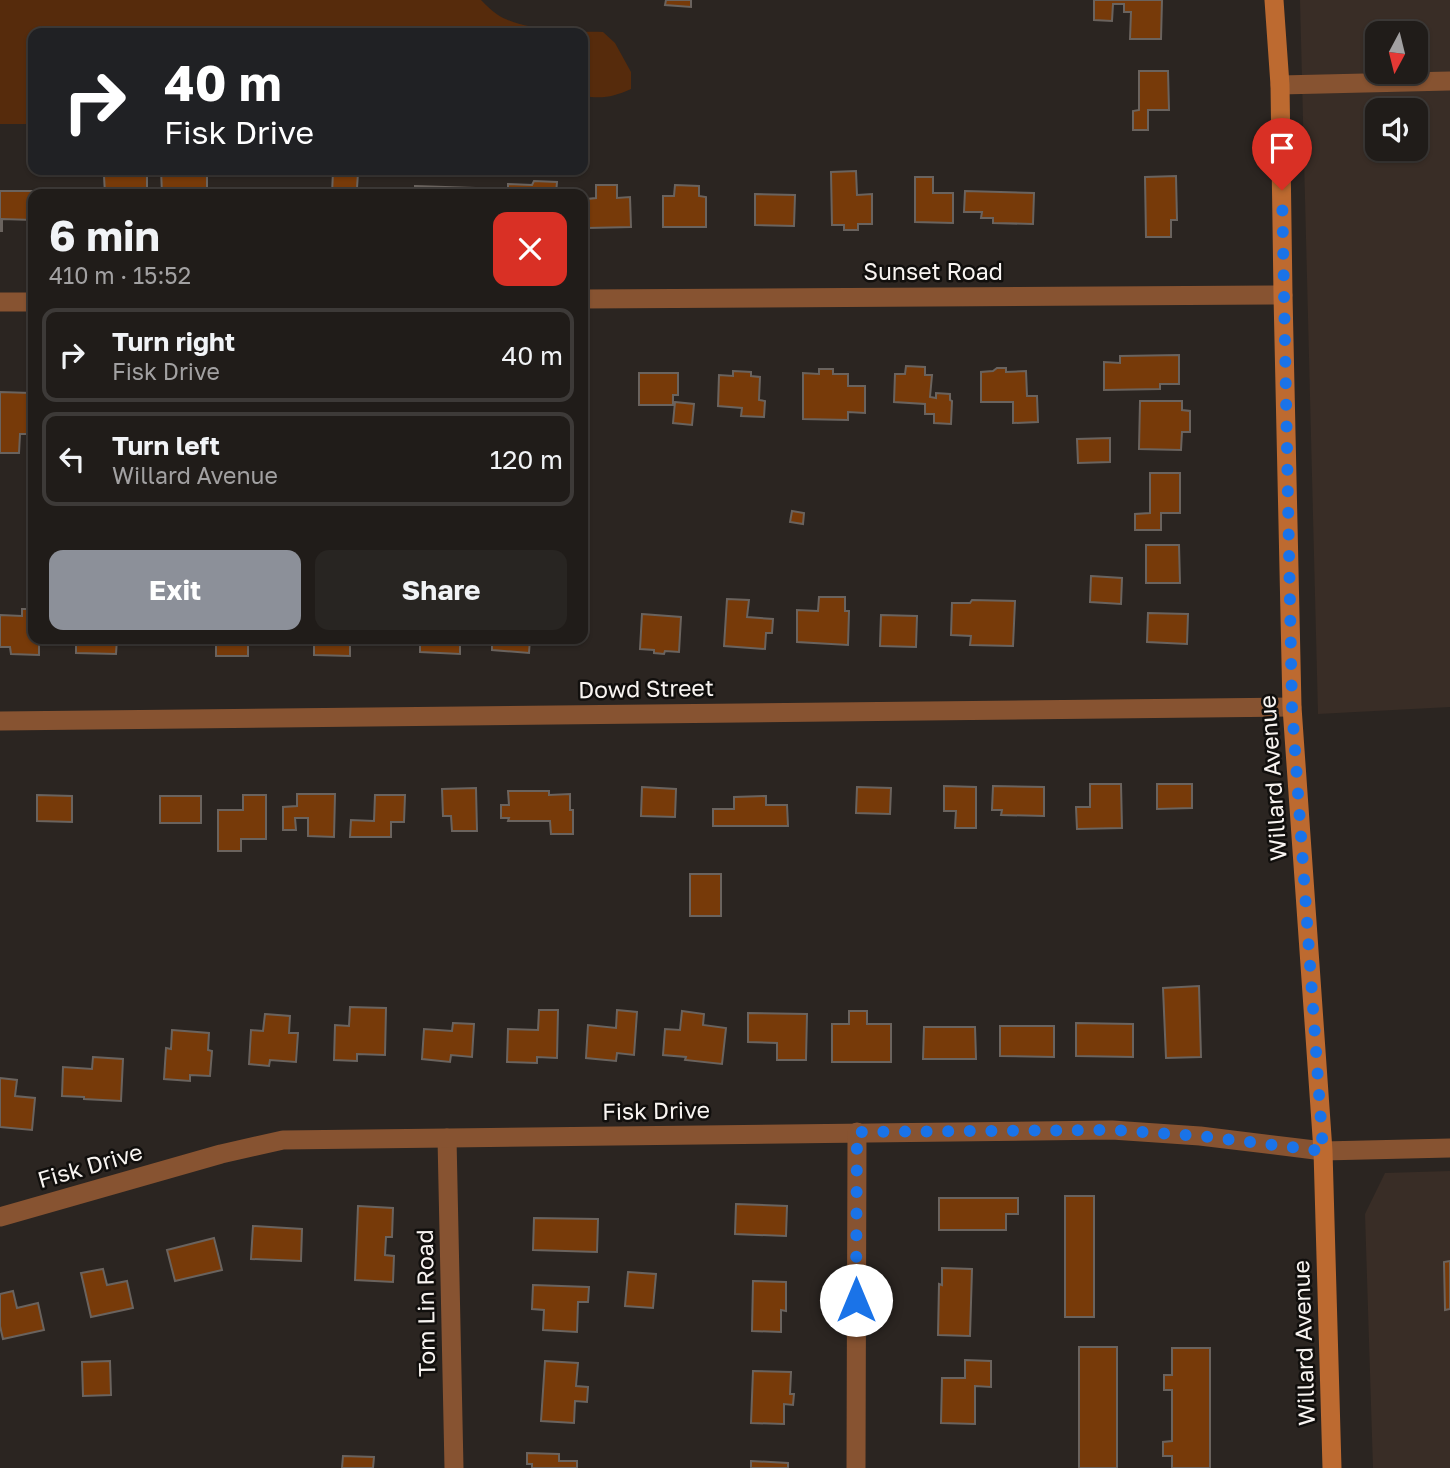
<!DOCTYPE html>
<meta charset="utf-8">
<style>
body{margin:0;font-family:"Golos Text",sans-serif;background:#282522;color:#f1f3f6;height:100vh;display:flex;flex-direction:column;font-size:26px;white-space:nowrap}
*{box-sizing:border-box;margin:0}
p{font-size:23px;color:#a2a1a2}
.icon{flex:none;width:38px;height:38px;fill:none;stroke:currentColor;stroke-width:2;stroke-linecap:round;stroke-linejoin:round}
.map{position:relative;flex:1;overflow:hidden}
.drawer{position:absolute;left:28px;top:189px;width:560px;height:455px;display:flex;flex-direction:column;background:#201c19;border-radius:14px;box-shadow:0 2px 5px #0004,0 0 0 2px #3d3a38}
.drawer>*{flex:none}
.guide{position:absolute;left:28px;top:28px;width:560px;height:147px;border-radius:14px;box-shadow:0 2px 5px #0004,0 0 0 2px #3d3a38;background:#202124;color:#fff;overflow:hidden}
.needle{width:46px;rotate:187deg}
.tools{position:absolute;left:1365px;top:21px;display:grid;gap:14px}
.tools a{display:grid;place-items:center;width:63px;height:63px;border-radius:14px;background:#201c19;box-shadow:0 2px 5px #0004,0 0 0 2px #3d3a38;font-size:35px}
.pin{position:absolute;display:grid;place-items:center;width:60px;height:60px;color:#fff;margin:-72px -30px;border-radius:50% 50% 50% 0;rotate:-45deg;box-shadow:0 0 7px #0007}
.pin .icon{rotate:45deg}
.me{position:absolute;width:77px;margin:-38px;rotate:0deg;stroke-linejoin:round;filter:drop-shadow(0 0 5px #0008)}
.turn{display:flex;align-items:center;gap:24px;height:147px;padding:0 21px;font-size:32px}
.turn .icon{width:91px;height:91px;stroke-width:2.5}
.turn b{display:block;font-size:49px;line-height:60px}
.round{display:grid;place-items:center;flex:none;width:74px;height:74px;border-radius:14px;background:#282522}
.summary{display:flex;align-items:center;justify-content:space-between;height:119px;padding:0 21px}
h1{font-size:42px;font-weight:700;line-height:52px}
.cta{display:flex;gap:14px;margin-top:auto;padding:14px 21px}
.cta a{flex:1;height:80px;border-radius:14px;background:#8c9099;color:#fff;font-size:28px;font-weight:700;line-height:80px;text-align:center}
.cta a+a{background:#282522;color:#f1f3f6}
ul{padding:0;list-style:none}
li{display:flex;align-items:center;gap:21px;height:94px;margin:0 14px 10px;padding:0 7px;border:4px solid #3d3a38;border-radius:14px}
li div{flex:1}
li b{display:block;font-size:26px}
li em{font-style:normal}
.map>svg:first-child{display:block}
.built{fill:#392d26;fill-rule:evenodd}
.green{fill:#562b0c}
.building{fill:#773a09;stroke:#6a635e;stroke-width:2}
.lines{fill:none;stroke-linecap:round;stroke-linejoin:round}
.minor{stroke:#875331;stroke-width:19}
.secondary{stroke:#bd6a30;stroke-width:19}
.route{stroke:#1a73e8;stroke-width:12;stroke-dasharray:0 21.6}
.labels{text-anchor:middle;stroke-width:5;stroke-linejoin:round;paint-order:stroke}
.street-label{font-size:23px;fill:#f8f4f1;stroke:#110f0d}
</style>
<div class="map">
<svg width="1450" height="1468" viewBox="0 0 1450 1468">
<rect width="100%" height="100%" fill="#2b2521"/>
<g class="built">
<path d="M 1300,0 L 1450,0 L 1450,707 L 1318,714 ZM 1377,33 L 1416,33 L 1416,72 L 1377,72 ZM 1377,110 L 1416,110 L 1416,149 L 1377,149 Z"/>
<polygon points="1450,1171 1450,1468 1373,1468 1365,1214 1385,1173"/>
</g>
<path class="green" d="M 0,0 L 481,0 C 486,5 492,11 498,15 C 523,31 574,32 603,32 L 615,43 L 631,72 L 631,89 C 613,97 603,99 583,96 L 583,33 L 33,33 L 33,124 L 0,124 Z"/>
<g class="building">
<polygon points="666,0 691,0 691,7 665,5"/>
<polygon points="1094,0 1162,0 1161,39 1130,39 1131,12 1124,12 1124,4 1113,4 1112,21 1094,20"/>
<polygon points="1139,71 1168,71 1169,110 1148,110 1148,130 1133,130 1133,111 1139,110"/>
<polygon points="125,170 147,170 147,194 105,194 104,176 125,176"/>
<polygon points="161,170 177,170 177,175 207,174 207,192 236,192 236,194 162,194"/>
<polygon points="333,171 358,173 357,188 396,190 395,194 332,194"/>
<polygon points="856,171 857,195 872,194 872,224 858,224 858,230 844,230 844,225 832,225 831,172"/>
<polygon points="1176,176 1177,220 1171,220 1171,237 1146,237 1145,177"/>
<polygon points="915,177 933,177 933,193 953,193 953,223 915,222"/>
<polygon points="534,181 557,182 556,194 493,194 493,189 508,189 508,184 532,185"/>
<polygon points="596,185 617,185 617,198 630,197 631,227 588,228 587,199 596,198"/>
<polygon points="675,185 699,186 699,196 706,197 706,227 663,227 663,196 674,196"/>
<polygon points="415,186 475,188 475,194 415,194"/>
<polygon points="251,188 312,191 312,194 251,194"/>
<polygon points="0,191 52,191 52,194 33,194 33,220 2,219 2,231 0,231"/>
<polygon points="965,191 1034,193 1033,224 993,223 993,218 981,218 982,212 964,212"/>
<polygon points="755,194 795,195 794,226 755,225"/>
<polygon points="1179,355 1179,384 1160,384 1160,389 1104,390 1104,362 1120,363 1120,356"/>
<polygon points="906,366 925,367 925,375 932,375 930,397 936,398 936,393 950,394 950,400 952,401 951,424 934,423 934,414 925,414 925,404 894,402 895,374 905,374"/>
<polygon points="997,368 1006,368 1006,372 1026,371 1027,396 1037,396 1038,422 1013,423 1013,402 981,402 981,372 993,371"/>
<polygon points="819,369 833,369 833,374 848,374 848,386 865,386 865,413 848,412 848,420 803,419 803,373 819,374"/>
<polygon points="733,371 751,372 751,376 760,377 759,400 765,401 764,417 741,416 742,408 718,406 719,375 733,376"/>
<polygon points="639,373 678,373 678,395 673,395 673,405 639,405"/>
<polygon points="32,383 33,383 33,434 20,434 19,453 0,453 0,392 31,393"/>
<polygon points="1140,401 1182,401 1182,410 1190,411 1190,432 1182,432 1181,450 1139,449"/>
<polygon points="675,402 694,404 692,425 673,423"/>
<polygon points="1110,438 1110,462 1078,463 1077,439"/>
<polygon points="1150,473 1180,473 1180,513 1161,513 1161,530 1135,530 1135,514 1150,513"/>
<polygon points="792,511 804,513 803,524 790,522"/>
<polygon points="1146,545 1179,545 1180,583 1146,583"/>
<polygon points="1091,576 1122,578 1121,604 1090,602"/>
<polygon points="819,597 845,597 845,611 849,611 848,645 797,642 797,610 818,611"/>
<polygon points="727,599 749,600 747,617 773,619 772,633 766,633 765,649 724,646"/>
<polygon points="972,600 1015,601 1013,646 970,645 971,636 951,635 952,603 970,603"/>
<polygon points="22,609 33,609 33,639 39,639 39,655 11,654 10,647 0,647 0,615 22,616"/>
<polygon points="1148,613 1188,614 1187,644 1147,642"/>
<polygon points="642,614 681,617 679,652 665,651 664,654 654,653 654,650 640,649"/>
<polygon points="881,615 917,616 916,647 880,646"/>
<polygon points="76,639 117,639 116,654 76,653"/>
<polygon points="216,639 268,639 268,645 248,645 248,656 216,656"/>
<polygon points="314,639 370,639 370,641 350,640 350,656 314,655"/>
<polygon points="420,639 460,639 460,654 420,652"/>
<polygon points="492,639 530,639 529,653 492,650"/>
<polygon points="1090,784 1121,784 1122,828 1077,829 1076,807 1090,807"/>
<polygon points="1157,784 1192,784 1192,808 1157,809"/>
<polygon points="944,786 976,787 976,828 955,828 956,811 944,811"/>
<polygon points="993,786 1044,787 1044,816 1001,815 1002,810 992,810"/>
<polygon points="642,787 676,789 675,817 641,816"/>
<polygon points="857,787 891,788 890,814 856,813"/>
<polygon points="476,788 477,831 452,831 451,816 443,816 442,789"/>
<polygon points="508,791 549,791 549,795 570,794 570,810 573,810 573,834 551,834 550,821 508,821 509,818 501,818 501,805 509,805"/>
<polygon points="297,794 335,794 334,837 308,836 308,818 295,818 296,830 283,830 283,807 297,806"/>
<polygon points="37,795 72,796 72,822 37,821"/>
<polygon points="243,795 266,795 266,839 241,839 241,851 218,851 218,810 243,810"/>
<polygon points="375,795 405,795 404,822 391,822 391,837 350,837 351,820 374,821"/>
<rect x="160" y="796" width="41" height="27"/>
<polygon points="766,796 766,805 787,805 788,826 713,826 713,809 734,809 734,797"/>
<rect x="690" y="874" width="31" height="42"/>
<polygon points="1199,986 1201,1057 1166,1058 1163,988"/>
<polygon points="350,1007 386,1008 385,1055 357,1054 357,1061 334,1060 335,1025 349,1026"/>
<polygon points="539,1010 558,1010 557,1058 537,1057 537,1063 507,1062 508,1029 538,1030"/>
<polygon points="617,1010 637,1012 634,1055 617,1053 616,1061 586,1058 588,1025 616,1028"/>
<polygon points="682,1011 704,1014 703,1025 726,1028 722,1064 685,1060 686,1057 663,1055 665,1029 680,1030"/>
<polygon points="849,1011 867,1011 867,1024 891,1024 891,1062 832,1062 832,1024 849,1024"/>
<polygon points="748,1013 807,1014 806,1060 777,1060 777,1043 748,1042"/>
<polygon points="265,1014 290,1016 289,1033 298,1033 296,1062 270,1060 269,1066 249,1064 251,1030 263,1031"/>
<polygon points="453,1023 474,1024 472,1057 451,1055 450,1062 422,1059 424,1029 452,1031"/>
<polygon points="1076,1023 1133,1024 1133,1057 1076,1056"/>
<polygon points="1000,1026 1054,1026 1054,1057 1000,1056"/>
<polygon points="924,1027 975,1027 976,1059 923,1059"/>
<polygon points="172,1030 209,1033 208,1050 212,1051 210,1076 190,1075 190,1081 164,1079 166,1048 171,1049"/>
<polygon points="93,1057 123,1059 121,1101 84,1099 84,1097 62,1096 63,1067 92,1069"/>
<polygon points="0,1078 17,1080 15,1096 35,1098 32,1130 0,1127"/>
<rect x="1065" y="1196" width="29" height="121"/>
<polygon points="939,1198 1018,1198 1018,1214 1006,1214 1006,1230 939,1230"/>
<polygon points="736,1204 787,1206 786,1236 735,1234"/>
<polygon points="358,1206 393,1208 392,1237 386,1237 385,1255 394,1256 393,1282 355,1280"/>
<polygon points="534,1218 598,1219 597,1252 533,1250"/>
<polygon points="253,1226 302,1229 301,1261 251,1259"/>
<polygon points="214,1238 222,1270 175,1281 167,1250"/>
<polygon points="1450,1261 1450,1309 1445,1310 1444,1262"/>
<polygon points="942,1268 972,1269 970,1336 938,1335 939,1284 942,1285"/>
<polygon points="103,1269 107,1285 127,1281 133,1308 91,1317 81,1273"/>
<polygon points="628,1272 656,1274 653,1308 625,1306"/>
<polygon points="753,1281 786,1282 786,1311 781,1310 781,1332 752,1331"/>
<polygon points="533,1285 589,1287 588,1302 578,1302 577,1332 543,1330 544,1310 532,1309"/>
<polygon points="13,1291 17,1308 38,1303 44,1330 3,1339 0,1326 0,1294"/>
<rect x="1079" y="1347" width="38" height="121"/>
<polygon points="1172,1348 1210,1348 1210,1468 1172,1468 1172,1456 1163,1456 1163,1442 1172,1441 1172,1390 1164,1390 1164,1375 1172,1375"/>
<polygon points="965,1360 991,1361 991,1387 975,1386 975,1424 941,1423 942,1378 965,1378"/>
<polygon points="110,1361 111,1395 83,1396 82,1362"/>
<polygon points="545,1361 578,1363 576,1386 588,1387 587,1402 575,1401 574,1423 541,1421"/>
<polygon points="753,1371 791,1372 790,1394 794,1394 793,1405 784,1404 784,1424 751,1423"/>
<polygon points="527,1453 559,1454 559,1461 577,1461 577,1468 532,1468 532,1464 527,1464"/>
<polygon points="343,1456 374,1457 373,1468 342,1468"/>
<polygon points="751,1461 788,1463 788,1468 751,1468"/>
</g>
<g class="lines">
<g class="minor">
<polyline points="1280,85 1450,81"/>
<polyline points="583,299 1283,295"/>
<polyline points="0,302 33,302"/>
<polyline points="0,721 1292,707"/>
<polyline points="447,1138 454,1468"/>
<polyline points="0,1217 221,1154 283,1140 1112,1130 1200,1136 1323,1151 1450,1148"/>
<polyline points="856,1468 857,1132"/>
</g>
<polyline class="secondary" points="1274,0 1280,85 1283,295 1292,707 1323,1151 1332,1468"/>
</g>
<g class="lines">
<polyline class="route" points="856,1300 857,1132 1112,1130 1200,1136 1323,1151 1292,707 1282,190"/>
</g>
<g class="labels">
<g class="street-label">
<text x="933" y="280">Sunset Road</text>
<text transform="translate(646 689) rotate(-1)" y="8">Dowd Street</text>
<text transform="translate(1273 778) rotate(-94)" y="8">Willard Avenue</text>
<text transform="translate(656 1111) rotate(-1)" y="8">Fisk Drive</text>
<text transform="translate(90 1166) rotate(-16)" y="8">Fisk Drive</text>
<text transform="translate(426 1303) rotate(-91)" y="8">Tom Lin Road</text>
<text transform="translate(1304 1343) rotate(-92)" y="8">Willard Avenue</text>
</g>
</g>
</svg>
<div class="tools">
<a><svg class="needle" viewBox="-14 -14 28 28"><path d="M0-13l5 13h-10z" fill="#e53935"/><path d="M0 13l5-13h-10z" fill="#a2a1a2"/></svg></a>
<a><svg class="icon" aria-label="sound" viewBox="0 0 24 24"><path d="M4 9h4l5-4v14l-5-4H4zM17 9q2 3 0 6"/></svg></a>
</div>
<div class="pin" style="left:1282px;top:190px;background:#d93025"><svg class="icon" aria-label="arrive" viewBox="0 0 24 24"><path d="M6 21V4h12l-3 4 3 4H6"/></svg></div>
<svg class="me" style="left:856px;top:1300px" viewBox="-20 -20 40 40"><circle r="19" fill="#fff"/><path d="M0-13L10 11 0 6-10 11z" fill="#1a73e8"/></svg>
<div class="guide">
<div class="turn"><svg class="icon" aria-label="right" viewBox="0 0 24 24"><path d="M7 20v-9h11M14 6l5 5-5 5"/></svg><div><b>40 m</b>Fisk Drive</div></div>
</div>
<section class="drawer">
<div class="summary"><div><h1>6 min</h1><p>410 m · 15:52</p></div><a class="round" style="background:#d93025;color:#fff"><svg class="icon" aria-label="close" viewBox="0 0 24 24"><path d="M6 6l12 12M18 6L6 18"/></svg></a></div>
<ul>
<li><svg class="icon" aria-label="right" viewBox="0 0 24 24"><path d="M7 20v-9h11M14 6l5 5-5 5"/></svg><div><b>Turn right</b><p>Fisk Drive</p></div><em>40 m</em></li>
<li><svg class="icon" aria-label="left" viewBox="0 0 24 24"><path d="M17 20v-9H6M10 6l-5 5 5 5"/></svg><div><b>Turn left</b><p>Willard Avenue</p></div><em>120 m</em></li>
</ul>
<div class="cta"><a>Exit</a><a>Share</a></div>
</section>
</div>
